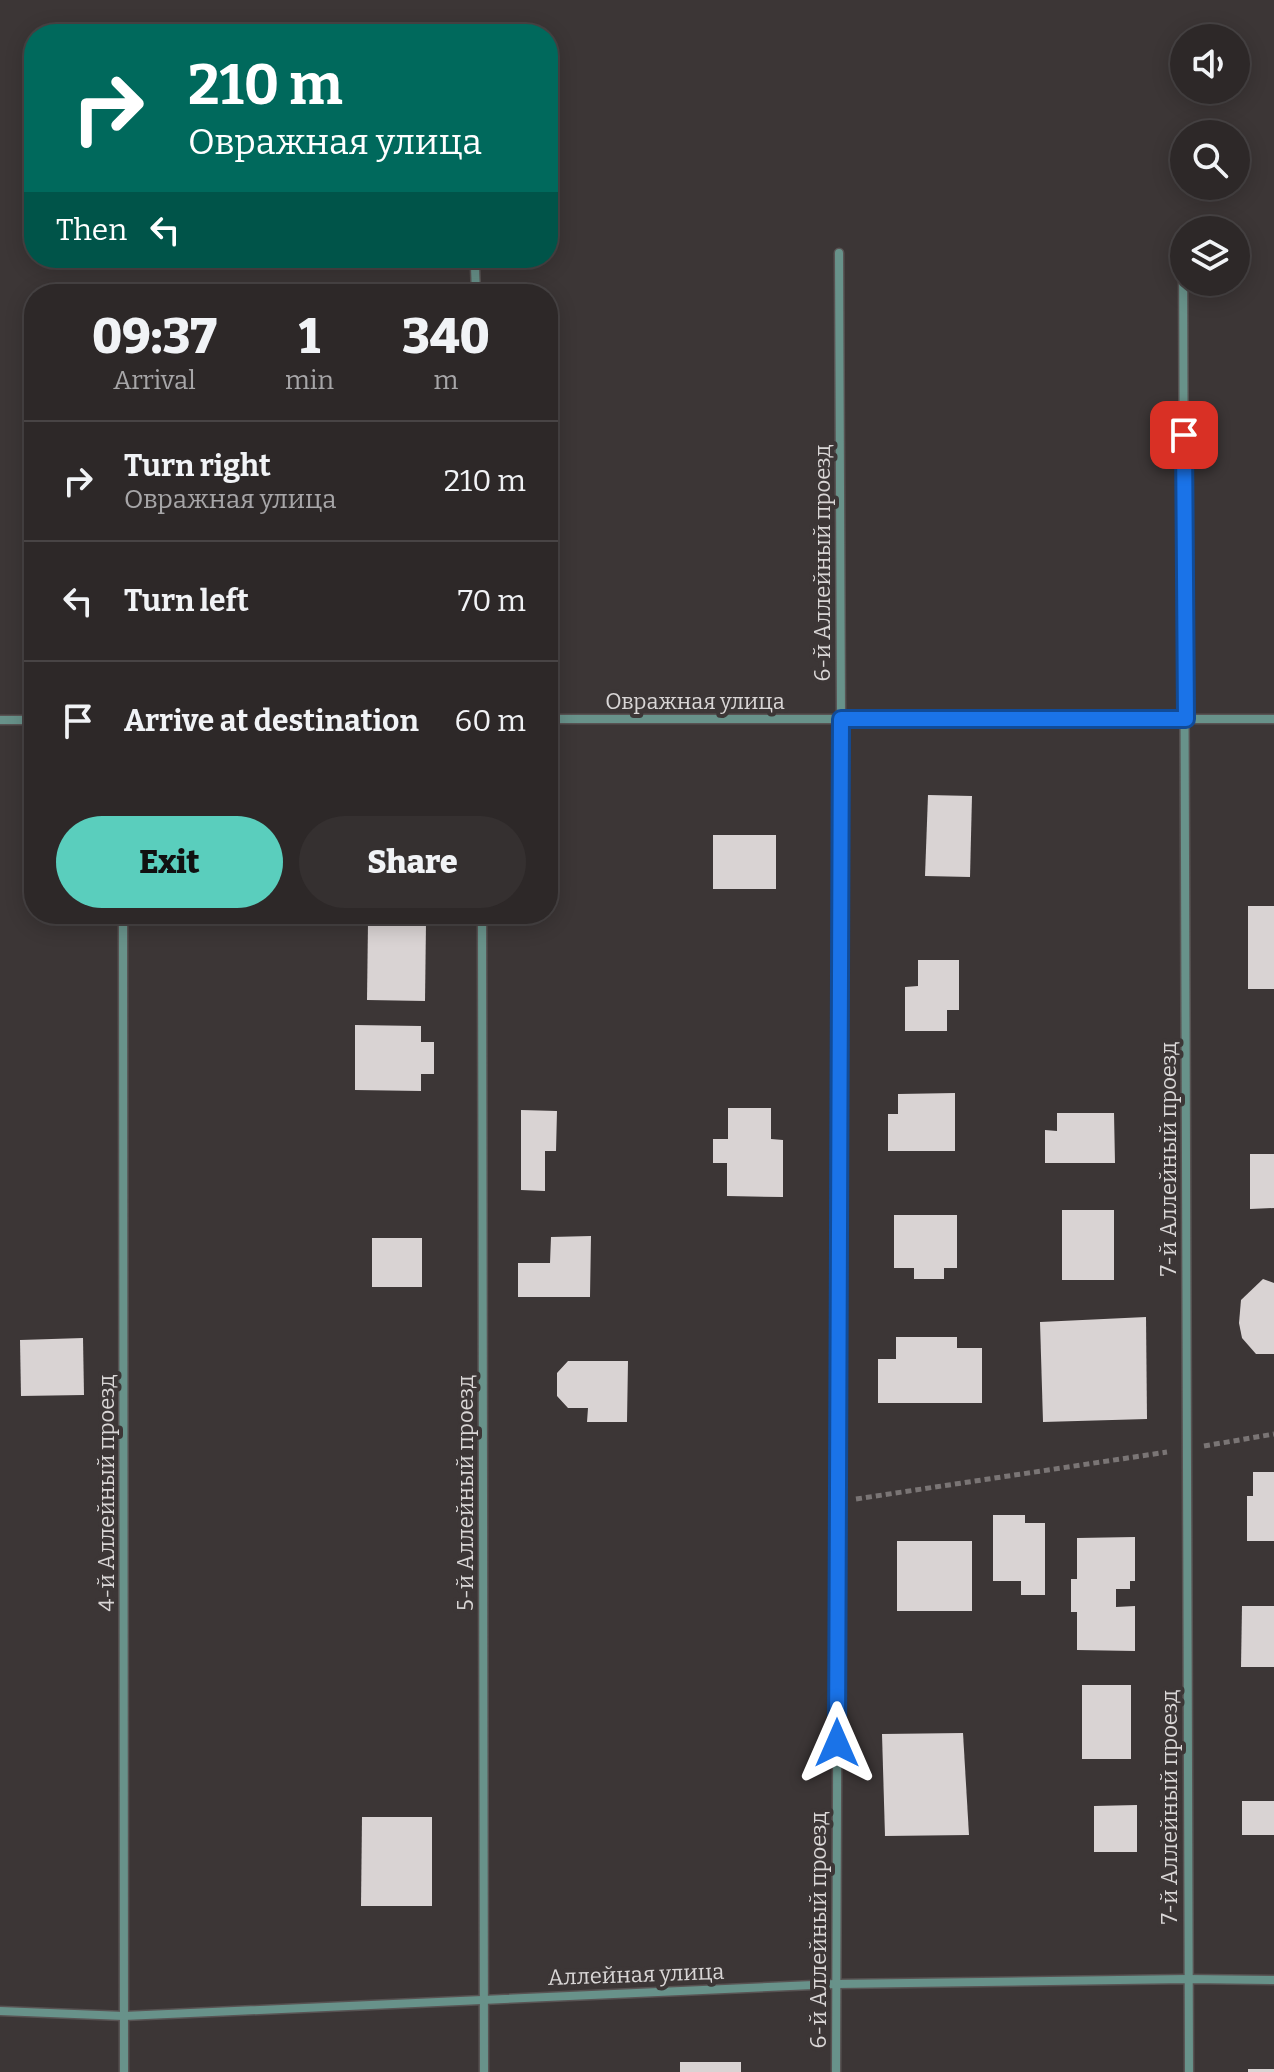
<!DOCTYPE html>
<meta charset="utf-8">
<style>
body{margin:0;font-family:Bitter,serif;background:#353030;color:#f1f3f6;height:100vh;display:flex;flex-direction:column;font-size:30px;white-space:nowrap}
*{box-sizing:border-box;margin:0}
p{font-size:26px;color:#a7a6a8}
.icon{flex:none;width:44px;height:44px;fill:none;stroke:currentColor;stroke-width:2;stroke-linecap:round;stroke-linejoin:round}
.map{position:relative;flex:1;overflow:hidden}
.panel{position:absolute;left:24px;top:284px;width:534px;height:640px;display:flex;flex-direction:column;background:#2d2828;border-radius:32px;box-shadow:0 4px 20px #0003,0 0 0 2px #484445}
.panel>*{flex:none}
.hud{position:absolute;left:24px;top:24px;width:534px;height:244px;border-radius:32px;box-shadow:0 4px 20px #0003,0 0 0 2px #484445;background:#00695c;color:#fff;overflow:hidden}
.buttons{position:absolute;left:1170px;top:24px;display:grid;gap:16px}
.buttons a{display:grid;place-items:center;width:80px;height:80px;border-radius:50%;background:#2d2828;box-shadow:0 4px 20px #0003,0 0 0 2px #484445;font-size:40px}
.pin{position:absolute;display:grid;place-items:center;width:68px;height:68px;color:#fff;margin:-34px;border-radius:16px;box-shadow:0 4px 12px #0006}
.me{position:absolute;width:88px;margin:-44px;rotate:0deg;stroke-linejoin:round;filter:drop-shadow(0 0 6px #0008)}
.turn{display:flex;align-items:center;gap:28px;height:168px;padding:0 32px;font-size:36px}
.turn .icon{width:104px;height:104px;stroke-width:2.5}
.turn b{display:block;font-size:56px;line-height:68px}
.then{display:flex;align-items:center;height:76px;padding:0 32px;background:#0003;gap:16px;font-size:30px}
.eta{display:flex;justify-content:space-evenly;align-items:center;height:136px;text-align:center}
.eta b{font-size:48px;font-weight:800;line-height:56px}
.button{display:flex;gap:16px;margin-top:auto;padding:16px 32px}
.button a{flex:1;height:92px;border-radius:48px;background:#5acebd;color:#111;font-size:32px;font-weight:800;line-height:92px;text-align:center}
.button a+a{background:#353030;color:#f1f3f6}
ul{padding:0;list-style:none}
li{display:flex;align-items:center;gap:24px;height:120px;padding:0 32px;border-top:2px solid #484445}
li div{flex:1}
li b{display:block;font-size:30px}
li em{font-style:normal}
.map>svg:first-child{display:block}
.building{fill:#d9d3d3}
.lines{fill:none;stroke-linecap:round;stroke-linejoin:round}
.minor-casing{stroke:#585353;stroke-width:11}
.path{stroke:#7a7575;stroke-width:5;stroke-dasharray:6 4;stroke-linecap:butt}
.minor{stroke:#68928a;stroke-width:8}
.route-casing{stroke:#114b97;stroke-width:20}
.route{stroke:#1a73e8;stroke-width:14}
.labels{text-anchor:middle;stroke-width:8;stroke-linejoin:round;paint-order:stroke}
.street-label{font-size:22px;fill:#d9d6d6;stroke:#3c3636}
</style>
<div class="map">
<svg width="1274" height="2072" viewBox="0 0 1274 2072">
<rect width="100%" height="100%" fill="#3c3636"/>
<g class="building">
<polygon points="928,795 972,796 970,877 925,876"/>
<rect x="713" y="835" width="63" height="54"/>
<rect x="1248" y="906" width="26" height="83"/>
<polygon points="368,922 426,923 425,1001 367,1000"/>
<polygon points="918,960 959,960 959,1010 947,1010 947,1031 905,1031 905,987 918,986"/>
<polygon points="355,1025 421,1026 421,1042 434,1042 434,1074 421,1074 421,1091 355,1090"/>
<polygon points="955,1093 955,1151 888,1151 888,1114 898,1114 898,1094"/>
<polygon points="728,1108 771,1108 771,1139 783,1140 783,1197 727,1196 727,1163 713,1163 713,1139 728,1139"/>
<polygon points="521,1110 557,1111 556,1151 545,1151 545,1191 521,1190"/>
<polygon points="1057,1113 1114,1113 1115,1163 1045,1163 1045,1130 1057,1131"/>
<polygon points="1250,1154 1274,1154 1274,1208 1250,1209"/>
<rect x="1062" y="1210" width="52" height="70"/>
<polygon points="894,1215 957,1215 957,1268 944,1268 944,1279 914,1279 914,1268 894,1268"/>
<polygon points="591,1236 590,1297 518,1297 518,1263 550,1263 551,1237"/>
<rect x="372" y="1238" width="50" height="49"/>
<polygon points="1263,1279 1274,1283 1274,1354 1256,1354 1242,1338 1239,1323 1241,1300"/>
<polygon points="1146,1317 1147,1419 1043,1422 1040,1322"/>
<polygon points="896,1337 957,1337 957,1348 982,1348 982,1403 878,1403 878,1359 896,1359"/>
<polygon points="83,1338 84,1395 21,1396 20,1340"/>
<polygon points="568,1361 628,1361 627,1422 587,1422 588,1408 568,1408 557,1396 557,1373"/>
<polygon points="1253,1472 1274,1472 1274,1541 1247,1541 1247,1496 1253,1496"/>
<polygon points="993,1515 1025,1515 1025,1523 1045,1523 1045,1595 1021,1595 1021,1581 993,1581"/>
<polygon points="1135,1537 1135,1581 1130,1581 1130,1589 1116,1589 1116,1607 1135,1606 1135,1651 1077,1650 1077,1612 1071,1612 1071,1579 1077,1579 1077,1538"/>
<rect x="897" y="1541" width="75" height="70"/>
<polygon points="1242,1606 1274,1606 1274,1667 1241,1667"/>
<rect x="1082" y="1685" width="49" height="74"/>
<polygon points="963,1733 969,1835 885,1836 882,1734"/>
<rect x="1242" y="1801" width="32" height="34"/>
<polygon points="1137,1805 1137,1852 1094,1852 1094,1806"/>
<polygon points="362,1817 432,1817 432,1906 361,1906"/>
<rect x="680" y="2062" width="61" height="10"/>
<rect x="1248" y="2069" width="26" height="3"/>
</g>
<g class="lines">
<defs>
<g id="minor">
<polyline points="1183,245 1189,2072"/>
<polyline points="475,267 476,294"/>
<polyline points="548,719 1274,719"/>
<polyline points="0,720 34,720"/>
<polyline points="123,914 124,2072"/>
<polyline points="482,914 484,2072"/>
<polyline points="0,2011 124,2016 836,1984 1187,1979 1274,1980"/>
<polyline points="836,2072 841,719 839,253"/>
</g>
</defs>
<use href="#minor" class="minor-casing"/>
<g class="path">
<polyline points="1204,1446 1274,1434"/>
<polyline points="856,1499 1167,1452"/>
</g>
<use href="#minor" class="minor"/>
</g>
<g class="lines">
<defs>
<polyline id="route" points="837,1743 841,719 1186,719 1184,435"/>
</defs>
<use href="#route" class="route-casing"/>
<use href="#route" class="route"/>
</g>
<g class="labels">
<g class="street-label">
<text transform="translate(822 563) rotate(-90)" y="8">6-й Аллейный проезд</text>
<text x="695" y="709">Овражная улица</text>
<text transform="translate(1168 1159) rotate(-90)" y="8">7-й Аллейный проезд</text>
<text transform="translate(106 1493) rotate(-90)" y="8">4-й Аллейный проезд</text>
<text transform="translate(465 1493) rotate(-90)" y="8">5-й Аллейный проезд</text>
<text transform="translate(1169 1807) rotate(-90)" y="8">7-й Аллейный проезд</text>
<text transform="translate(818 1930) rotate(-90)" y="8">6-й Аллейный проезд</text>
<text transform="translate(636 1974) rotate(-2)" y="8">Аллейная улица</text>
</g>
</g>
</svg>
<div class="buttons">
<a><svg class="icon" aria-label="sound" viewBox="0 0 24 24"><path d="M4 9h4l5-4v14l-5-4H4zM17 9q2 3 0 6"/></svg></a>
<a><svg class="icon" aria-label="search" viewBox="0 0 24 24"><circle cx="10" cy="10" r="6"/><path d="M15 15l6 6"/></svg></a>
<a><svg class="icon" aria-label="layers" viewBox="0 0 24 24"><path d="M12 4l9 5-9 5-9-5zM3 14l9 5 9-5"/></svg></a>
</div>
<div class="pin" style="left:1184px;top:435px;background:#d93025"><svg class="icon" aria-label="arrive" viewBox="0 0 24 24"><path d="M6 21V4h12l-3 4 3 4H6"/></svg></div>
<svg class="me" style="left:837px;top:1743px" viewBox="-20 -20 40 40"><path d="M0-17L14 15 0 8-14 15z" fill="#1a73e8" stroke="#fff" stroke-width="4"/></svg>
<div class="hud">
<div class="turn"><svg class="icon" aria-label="right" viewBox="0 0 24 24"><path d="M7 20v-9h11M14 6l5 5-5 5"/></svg><div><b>210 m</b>Овражная улица</div></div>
<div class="then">Then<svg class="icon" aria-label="left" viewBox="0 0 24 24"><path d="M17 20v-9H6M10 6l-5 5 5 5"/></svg></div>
</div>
<section class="panel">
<div class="eta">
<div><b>09:37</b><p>Arrival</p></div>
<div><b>1</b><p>min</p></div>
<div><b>340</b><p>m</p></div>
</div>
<ul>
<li><svg class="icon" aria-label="right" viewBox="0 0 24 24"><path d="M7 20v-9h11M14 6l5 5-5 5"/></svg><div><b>Turn right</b><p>Овражная улица</p></div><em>210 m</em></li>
<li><svg class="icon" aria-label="left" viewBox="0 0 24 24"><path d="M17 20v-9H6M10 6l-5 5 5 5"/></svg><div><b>Turn left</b></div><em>70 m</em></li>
<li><svg class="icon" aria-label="arrive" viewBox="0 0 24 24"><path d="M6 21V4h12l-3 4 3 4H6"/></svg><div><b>Arrive at destination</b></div><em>60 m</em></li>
</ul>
<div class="button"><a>Exit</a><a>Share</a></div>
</section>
</div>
